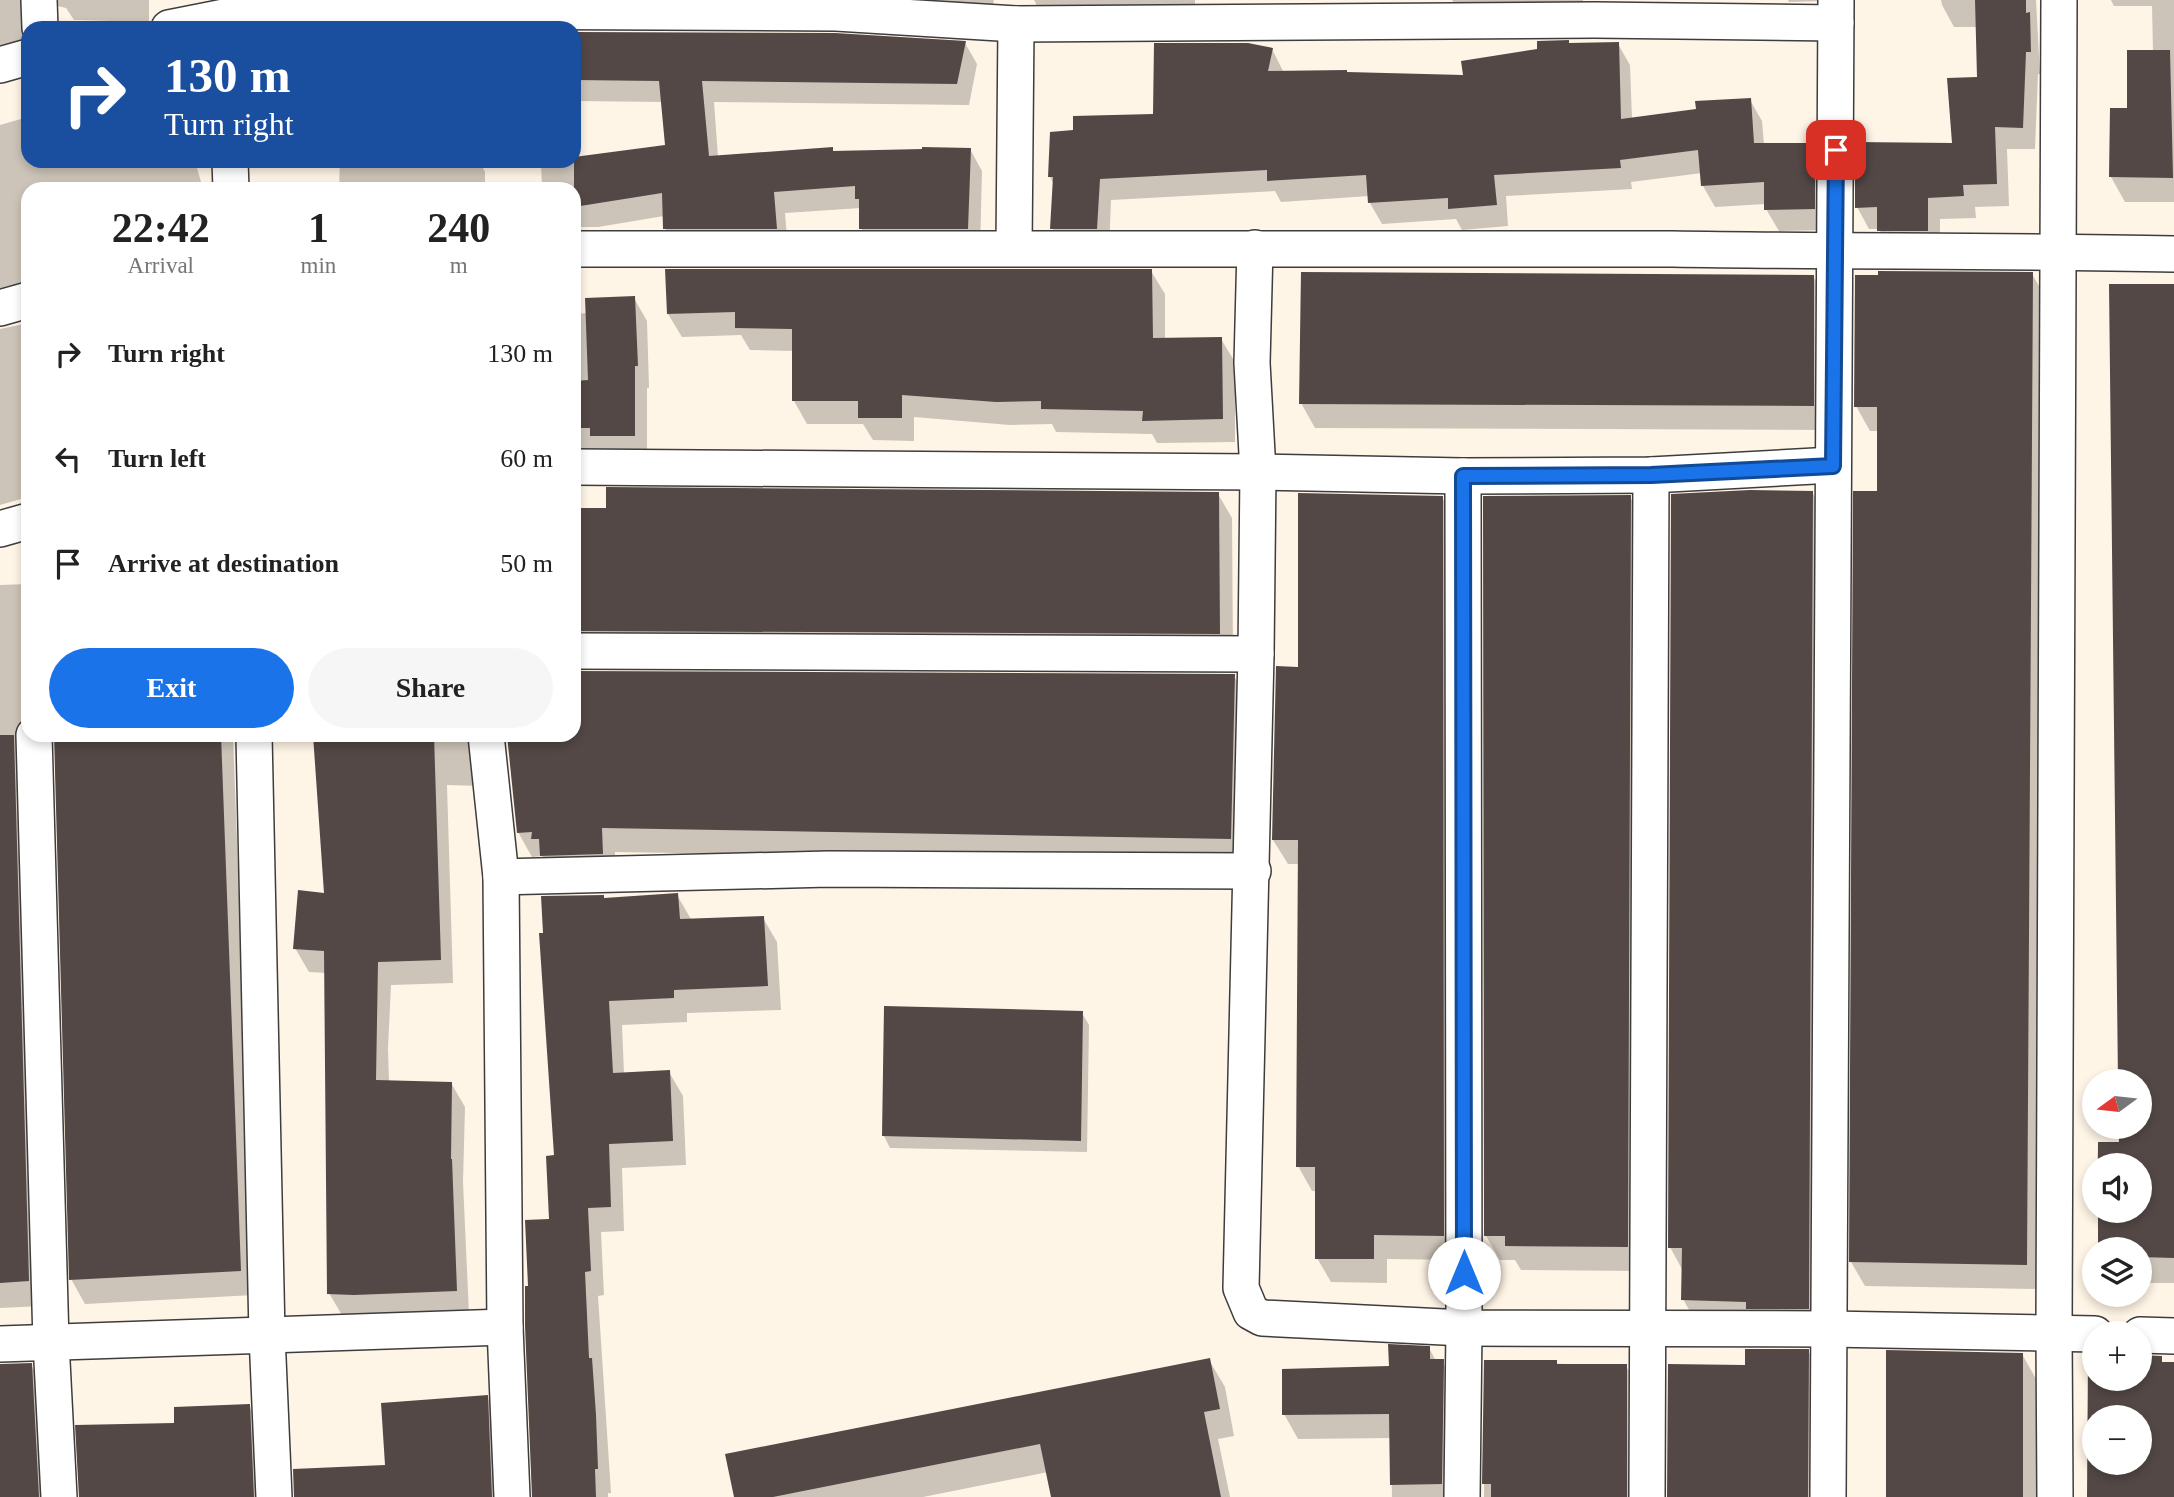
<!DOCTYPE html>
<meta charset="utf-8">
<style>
body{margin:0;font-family:Georgia,serif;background:#f6f6f6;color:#222;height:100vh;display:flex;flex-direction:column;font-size:26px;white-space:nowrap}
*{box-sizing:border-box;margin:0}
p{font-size:23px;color:#767676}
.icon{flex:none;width:38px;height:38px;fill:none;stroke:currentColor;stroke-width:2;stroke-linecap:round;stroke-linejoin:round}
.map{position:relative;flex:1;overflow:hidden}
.drawer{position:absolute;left:21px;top:182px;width:560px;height:560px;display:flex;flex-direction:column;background:#fff;border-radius:21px;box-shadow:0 4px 10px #0003}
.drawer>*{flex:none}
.hud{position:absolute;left:21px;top:21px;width:560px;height:147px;border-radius:21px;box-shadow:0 4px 10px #0003;background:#1a4fa0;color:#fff;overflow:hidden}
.needle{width:46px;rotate:255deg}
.buttons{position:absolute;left:2082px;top:1069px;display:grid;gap:14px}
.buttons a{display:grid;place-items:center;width:70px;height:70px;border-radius:50%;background:#fff;box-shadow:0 4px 10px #0003;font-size:35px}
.pin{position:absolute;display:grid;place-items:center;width:60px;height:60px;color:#fff;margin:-30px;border-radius:14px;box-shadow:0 4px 10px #0006}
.me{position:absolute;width:77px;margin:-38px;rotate:0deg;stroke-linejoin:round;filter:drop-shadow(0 0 5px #0008)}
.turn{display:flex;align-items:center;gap:24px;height:147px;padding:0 28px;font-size:32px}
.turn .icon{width:91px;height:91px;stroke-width:2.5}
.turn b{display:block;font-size:49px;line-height:60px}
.eta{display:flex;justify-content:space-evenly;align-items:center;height:119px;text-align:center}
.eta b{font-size:42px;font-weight:700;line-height:49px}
.primary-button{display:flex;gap:14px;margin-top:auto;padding:14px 28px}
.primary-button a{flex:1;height:80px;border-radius:42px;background:#1a73e8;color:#fff;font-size:28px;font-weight:700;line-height:80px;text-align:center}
.primary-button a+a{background:#f6f6f6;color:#222}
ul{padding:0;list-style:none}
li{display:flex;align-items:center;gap:21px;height:105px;padding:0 28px}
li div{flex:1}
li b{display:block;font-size:26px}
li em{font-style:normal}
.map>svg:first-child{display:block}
.shadow{fill:#0003}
.building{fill:#534846;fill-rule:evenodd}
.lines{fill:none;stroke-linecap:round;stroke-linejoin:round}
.street-casing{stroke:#3d3d3d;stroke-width:38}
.street{stroke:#fff;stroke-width:35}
.route-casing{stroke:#114b97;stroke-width:18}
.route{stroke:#1a73e8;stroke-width:12}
</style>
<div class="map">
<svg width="2174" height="1497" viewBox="0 0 2174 1497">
<rect width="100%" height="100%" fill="#fff5e6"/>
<g class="shadow">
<polygon points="0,0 149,0 149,22 74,20 66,8 53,5 28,39 0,47"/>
<polygon points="750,0 994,0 988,27"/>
<polygon points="1034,0 1195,0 1195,26 1048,27"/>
<polygon points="1452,0 1583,0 1583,19 1464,22"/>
<polygon points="1788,0 1825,0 1825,1 1789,2"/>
<polygon points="1941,0 2036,0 2040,74 2038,74 2035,149 2007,149 2009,206 1975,207 1976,218 1940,219 1940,253 1892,252 1879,229 1869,229 1857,207 1953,144 1979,78 1977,27 1954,27 1942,5"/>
<polygon points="2111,0 2174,0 2174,202 2125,202 2111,177 2129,110 2153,52 2152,6 2114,6"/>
<polygon points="574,34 965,43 977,64 969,105 714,102 718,157 970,149 982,171 980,250 873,250 861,228 861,208 785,213 788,250 677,250 665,228 664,216 598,227 574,227 574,189 542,189 541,161 574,161 574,159 667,146 663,102 574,101"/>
<polygon points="1618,44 1630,65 1632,119 1698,111 1750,100 1762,121 1764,145 1814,144 1826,166 1826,230 1779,231 1766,209 1766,204 1715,207 1703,186 1702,173 1631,182 1632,189 1506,196 1508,226 1462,230 1456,219 1382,224 1370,203 1369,196 1281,202 1275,191 1111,200 1109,250 1064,250 1052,228 1054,185 1050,177 1075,132 1155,116 1272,49 1284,73 1465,77"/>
<polygon points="28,117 28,161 195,161 203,189 28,189 28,307 0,318 0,125"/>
<polygon points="340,161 479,161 485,172 485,189 339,189"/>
<polygon points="1151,271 1165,294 1165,340 1221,339 1235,362 1235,442 1157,443 1152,434 1056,432 1052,424 1010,425 914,417 914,441 873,440 863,424 807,424 794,401 794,351 750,350 741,335 682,337 668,314"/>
<polygon points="2032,274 2046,298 2040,1289 1865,1286 1851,1262 1879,431 1870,431 1856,406"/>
<polygon points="1813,276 1827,301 1827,430 1315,428 1301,403"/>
<polygon points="2174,285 2174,1283 2140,1283 2140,1250 2100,1211 2140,1211 2140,1166 2097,1166 2098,1144 2120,1144 2120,1127 2140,1127"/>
<polygon points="634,298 647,321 649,388 647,388 647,458 574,451 574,314 587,313"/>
<polygon points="28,323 28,497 0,505 0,329"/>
<polygon points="1812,492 1826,517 1822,1333 1697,1324 1683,1299 1683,1271 1670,1247"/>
<polygon points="1218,494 1232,518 1233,658 574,662 574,510"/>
<polygon points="1442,497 1456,522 1457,1260 1387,1259 1387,1283 1331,1282 1317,1258 1317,1191 1312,1191 1298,1166 1299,864 1288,864 1273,840 1300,669"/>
<polygon points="1630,497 1644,521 1641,1271 1521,1270 1515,1260 1500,1260 1486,1236"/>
<polygon points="28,584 28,735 233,735 254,1295 85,1304 71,1279 56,741 47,739 42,1306 0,1308 0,585"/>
<polygon points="574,673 1234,676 1248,700 1245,863 615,852 616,878 555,880 542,856 532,857 518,832 508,735 574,735"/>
<polygon points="315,735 481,735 481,786 447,785 453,983 391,985 388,1048 389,1082 451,1083 465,1107 463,1182 469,1314 343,1317 329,1293 326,973 309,972 295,948 326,895"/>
<polygon points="677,895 692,921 763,918 777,942 781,1010 687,1013 687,1022 622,1025 624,1074 669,1072 683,1096 686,1165 622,1168 624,1231 601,1232 604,1295 598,1296 611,1493 608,1493 608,1497 534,1497 530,1288 551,1221 556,1157 603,896 605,899"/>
<polygon points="1082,1013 1089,1025 1087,1152 890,1148 884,1136"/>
<polygon points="1429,1348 1436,1361 1442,1361 1457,1386 1455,1497 1392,1497 1391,1438 1298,1439 1284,1414 1390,1368"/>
<polygon points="1808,1351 1822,1375 1822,1497 1669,1497 1747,1367"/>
<polygon points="2022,1354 2036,1379 2036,1497 1887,1497"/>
<polygon points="1209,1360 1225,1387 1234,1436 1218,1439 1230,1497 1052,1497 1048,1472 923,1497 736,1497"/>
<polygon points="1485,1361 1626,1366 1640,1390 1640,1497 1484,1497"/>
<polygon points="31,1365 45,1389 51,1497 0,1497 0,1366"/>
<polygon points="487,1397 501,1421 504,1497 296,1497 387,1467"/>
<polygon points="249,1406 263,1430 266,1497 81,1497 176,1424"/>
</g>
<g class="building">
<polygon points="1975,0 2026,0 2026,13 2030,12 2031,52 2026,52 2023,128 1995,127 1997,184 1963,185 1964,196 1928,198 1928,231 1877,231 1877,207 1855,208 1855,142 1952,143 1947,78 1977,77"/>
<polygon points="574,32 835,33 966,41 957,84 702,81 709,156 833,147 833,151 922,149 922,147 971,148 968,229 859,229 859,199 855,199 855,186 774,192 777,229 663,229 662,193 574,207 574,157 665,145 659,81 574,80"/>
<polygon points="1569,40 1569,43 1619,42 1621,119 1696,109 1695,101 1751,98 1754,143 1815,143 1815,209 1764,210 1764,182 1701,186 1698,150 1620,160 1621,168 1494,175 1497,205 1448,209 1448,198 1368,203 1366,175 1267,181 1267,170 1100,179 1097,229 1050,229 1053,177 1048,177 1050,132 1073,130 1073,116 1153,114 1154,43 1248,43 1273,48 1268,71 1347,70 1347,72 1463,75 1461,61 1537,49 1537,41"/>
<polygon points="2127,50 2170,50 2173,178 2109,177 2110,108 2127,108"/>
<polygon points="665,269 1152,269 1153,338 1222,337 1223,419 1142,421 1143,411 1041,409 1041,401 996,402 902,395 902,418 858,418 858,401 792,401 792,329 735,328 735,312 667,314"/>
<polygon points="1878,271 2033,272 2027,1265 1849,1262 1853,491 1877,491 1877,407 1854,407 1855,275 1878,275"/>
<polygon points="1301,272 1814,275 1814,406 1299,404"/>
<polygon points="2109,284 2174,284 2174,1258 2140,1257 2140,1250 2098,1250 2098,1211 2140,1211 2140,1166 2098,1166 2098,1142 2119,1142 2118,1127 2140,1127 2140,1082 2118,1082"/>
<polygon points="635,296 638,366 635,366 635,436 590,436 590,428 574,428 574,381 588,380 585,298"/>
<polygon points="606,487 1219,492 1220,634 574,631 574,508 606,508"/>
<polygon points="1750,490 1813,491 1809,1309 1746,1309 1746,1302 1681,1300 1682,1248 1668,1248 1671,494"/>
<polygon points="1298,493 1443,496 1444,1236 1374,1235 1374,1259 1315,1259 1315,1167 1296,1167 1298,840 1272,840 1276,666 1298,667"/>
<polygon points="1631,495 1628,1247 1505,1246 1505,1236 1484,1236 1483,496"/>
<polygon points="574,671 1235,674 1231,839 602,828 603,854 540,856 539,839 531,839 532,832 517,833 507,735 574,735"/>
<polygon points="0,735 14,735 29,1281 0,1283"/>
<polygon points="54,735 221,735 241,1271 69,1280"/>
<polygon points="313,735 434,735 441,960 378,962 376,1080 452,1082 451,1159 452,1159 457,1291 354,1295 327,1294 324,951 293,949 298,890 324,893"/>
<polygon points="678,893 680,919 764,916 768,986 674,990 674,998 609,1001 613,1073 670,1070 673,1141 609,1144 611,1207 588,1208 591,1271 585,1272 589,1358 592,1358 596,1415 598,1469 595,1469 596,1497 532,1497 525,1326 525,1286 528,1286 525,1220 549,1219 546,1156 554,1155 539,933 543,933 541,896 604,895 604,898"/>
<polygon points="884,1006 1083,1011 1081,1141 882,1136"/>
<polygon points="1388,1344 1430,1346 1430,1359 1444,1359 1442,1484 1390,1485 1389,1414 1282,1415 1282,1369 1389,1366"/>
<polygon points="1745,1349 1809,1349 1808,1497 1667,1497 1668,1364 1745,1365"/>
<polygon points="1886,1350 2023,1353 2023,1497 1886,1497"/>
<path d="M 2088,1354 L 2095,1354 L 2095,1379 L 2140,1379 L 2140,1355 L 2162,1356 L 2162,1362 L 2174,1362 L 2174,1497 L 2087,1497 ZM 2095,1418 L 2140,1418 L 2140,1463 L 2095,1463 Z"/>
<polygon points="1210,1358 1220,1409 1204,1412 1221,1497 1051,1497 1040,1444 773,1497 734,1497 725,1454"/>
<polygon points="1484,1360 1557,1360 1557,1364 1627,1364 1627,1497 1491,1497 1491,1484 1482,1484"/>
<polygon points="32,1363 39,1497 0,1497 0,1364"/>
<polygon points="488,1395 492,1497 294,1497 293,1469 385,1465 381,1403"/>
<polygon points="250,1404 254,1497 79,1497 75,1425 174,1423 174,1407"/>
</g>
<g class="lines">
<defs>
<g id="street">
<polyline points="39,0 40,28"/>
<polyline points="169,28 224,17 454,11 836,13 1016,24 1595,20 1836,23"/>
<polyline points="0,65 28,57"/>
<polyline points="230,161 231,189"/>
<polyline points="1014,247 1016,24"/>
<polyline points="1255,248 1252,363 1258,472 1256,654 1241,1288 1251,1312 1262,1318 1464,1328 1829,1329 2095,1334"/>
<path d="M 574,249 L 1672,249 C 1840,252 2007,250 2174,254"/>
<polyline points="0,308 28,300"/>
<polyline points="574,467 1258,472 1463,476 1651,475 1833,465"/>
<polyline points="0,529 28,521"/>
<polyline points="574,651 1256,654"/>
<polyline points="34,735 51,1342 59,1497"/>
<polyline points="254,735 267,1335 274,1497"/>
<polyline points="486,735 501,877 505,1327 512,1497"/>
<polyline points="501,877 829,869 1253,871"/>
<polyline points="2140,1335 2174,1336"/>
<polyline points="0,1344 505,1327"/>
<polyline points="1462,1497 1464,1328 1463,476"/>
<polyline points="1647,1497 1651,475"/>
<polyline points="1828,1497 1836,0"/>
<polyline points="2055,1497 2054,1332 2059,0"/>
</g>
</defs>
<use href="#street" class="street-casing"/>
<use href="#street" class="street"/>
</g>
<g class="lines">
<defs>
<polyline id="route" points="1464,1273 1463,476 1651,475 1833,466 1836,150"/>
</defs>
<use href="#route" class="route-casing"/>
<use href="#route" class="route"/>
</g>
</svg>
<div class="buttons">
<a><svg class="needle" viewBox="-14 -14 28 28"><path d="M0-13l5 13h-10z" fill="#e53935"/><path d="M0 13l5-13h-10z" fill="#767676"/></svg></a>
<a><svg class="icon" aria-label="sound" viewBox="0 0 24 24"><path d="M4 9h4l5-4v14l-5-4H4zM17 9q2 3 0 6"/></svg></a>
<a><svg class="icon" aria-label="layers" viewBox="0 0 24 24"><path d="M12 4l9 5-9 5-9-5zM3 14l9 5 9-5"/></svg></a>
<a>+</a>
<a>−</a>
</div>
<div class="pin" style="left:1836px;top:150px;background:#d93025"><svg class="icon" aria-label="arrive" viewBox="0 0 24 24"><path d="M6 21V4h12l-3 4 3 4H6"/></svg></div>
<svg class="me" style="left:1464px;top:1273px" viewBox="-20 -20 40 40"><circle r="19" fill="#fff"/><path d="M0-13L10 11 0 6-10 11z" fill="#1a73e8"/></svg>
<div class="hud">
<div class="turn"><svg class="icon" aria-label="right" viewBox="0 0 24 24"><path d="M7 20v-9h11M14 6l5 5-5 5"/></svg><div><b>130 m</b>Turn right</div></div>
</div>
<section class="drawer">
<div class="eta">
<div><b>22:42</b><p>Arrival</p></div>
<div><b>1</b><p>min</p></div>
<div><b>240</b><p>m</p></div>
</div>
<ul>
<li><svg class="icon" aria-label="right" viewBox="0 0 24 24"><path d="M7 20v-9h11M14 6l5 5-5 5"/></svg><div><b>Turn right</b></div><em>130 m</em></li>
<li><svg class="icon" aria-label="left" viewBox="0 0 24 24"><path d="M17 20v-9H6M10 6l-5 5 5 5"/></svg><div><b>Turn left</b></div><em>60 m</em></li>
<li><svg class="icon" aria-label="arrive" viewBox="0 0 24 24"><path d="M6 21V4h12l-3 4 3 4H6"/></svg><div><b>Arrive at destination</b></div><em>50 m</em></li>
</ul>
<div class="primary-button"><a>Exit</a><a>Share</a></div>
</section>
</div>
